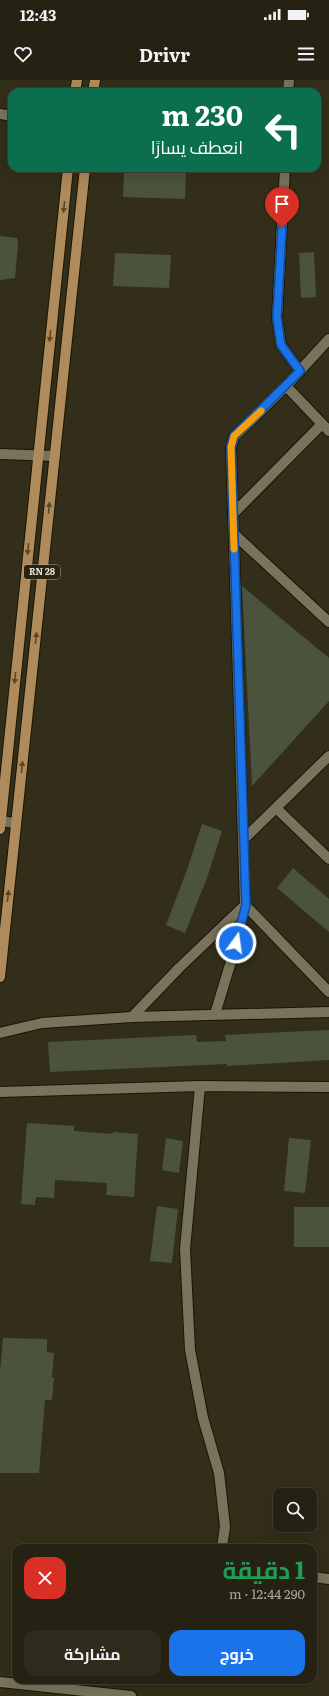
<!DOCTYPE html>
<html lang="ar">
<meta charset="utf-8">
<style>
body{margin:0;font-family:Literata,Cairo,serif;background:#2e2a1c;color:#f1f3f6;direction:rtl;height:100vh;display:flex;flex-direction:column;font-size:15px;white-space:nowrap}
*{box-sizing:border-box;margin:0}
p{font-size:13px;color:#a4a4a0}
.icon{flex:none;width:22px;height:22px;fill:none;stroke:currentColor;stroke-width:2;stroke-linecap:round;stroke-linejoin:round}
.map{position:relative;flex:1;overflow:hidden;direction:ltr}
.drawer{position:absolute;left:12px;top:1464px;width:305px;height:140px;display:flex;flex-direction:column;background:#262213;border-radius:12px;box-shadow:0 4px 16px #0002,0 0 0 1px #423f33;direction:rtl}
.drawer>*{flex:none}
.top-card{position:absolute;left:8px;top:8px;width:313px;height:84px;border-radius:12px;box-shadow:0 4px 16px #0002,0 0 0 1px #423f33;direction:rtl;background:#0b6e4f;color:#fff;overflow:hidden}
.fabs{position:absolute;left:273px;top:1408px;display:grid;gap:8px}
.fabs a{display:grid;place-items:center;width:44px;height:44px;border-radius:8px;background:#262213;box-shadow:0 4px 16px #0002,0 0 0 1px #423f33;font-size:20px}
.pin{position:absolute;display:grid;place-items:center;width:34px;height:34px;color:#fff;margin:-41px -17px;border-radius:50% 50% 50% 0;rotate:-45deg;box-shadow:0 0 4px #0007}
.pin .icon{rotate:45deg}
.me{position:absolute;width:44px;margin:-22px;rotate:14deg;stroke-linejoin:round;filter:drop-shadow(0 0 3px #0008)}
.turn{display:flex;align-items:center;gap:14px;height:84px;padding:0 12px;font-size:18px}
.turn .icon{width:52px;height:52px;stroke-width:2.5}
.turn b{display:block;font-size:28px;line-height:34px}
.round{display:grid;place-items:center;flex:none;width:42px;height:42px;border-radius:12px;background:#2e2a1c}
.head{display:flex;align-items:center;justify-content:space-between;height:68px;padding:0 12px}
h1{font-size:24px;font-weight:700;line-height:30px;color:#1e9e55}
.button{display:flex;gap:8px;margin-top:auto;padding:8px 12px}
.button a{flex:1;height:46px;border-radius:12px;background:#1a73e8;color:#fff;font-size:16px;font-weight:700;line-height:46px;text-align:center}
.button a+a{background:#2e2a1c;color:#f1f3f6}
.status{display:flex;justify-content:space-between;align-items:center;height:28px;padding:0 20px;background:#262213;direction:ltr}
.status svg{height:11px;fill:currentColor}
header{display:flex;justify-content:space-between;align-items:center;height:52px;padding:0 12px;background:#262213;font-size:18px;font-weight:700}
.map>svg:first-child{display:block}
.building{fill:#4b533e}
.lines{fill:none;stroke-linecap:round;stroke-linejoin:round}
.street-casing{stroke:#1a1603;stroke-width:12}
.secondary-casing{stroke:#1a1603;stroke-width:12}
.primary-casing{stroke:#1a1603;stroke-width:12}
.street{stroke:#78735c;stroke-width:10}
.secondary{stroke:#78735c;stroke-width:10}
.primary{stroke:#af8a5a;stroke-width:10}
.oneway{fill:#58482a}
.route-casing{stroke:#114b97;stroke-width:10}
.route{stroke:#1a73e8;stroke-width:7}
.slow{stroke:#f59e0b;stroke-width:7}
.labels{text-anchor:middle;stroke-width:4;stroke-linejoin:round;paint-order:stroke}
.shield{fill:#292410;stroke:#aaa898;stroke-width:1}
.shield-label{font-size:9px;font-weight:bold;fill:#e2e0d3}
</style>
<div class="status"><b>12:43</b><svg viewBox="0 0 49 12"><path d="M0 12V9h3v3zM5 12V6h3v6zM10 12V3h3v9zM15 12V0h3v12zM26 1h20v11H26zM47 4h2v5h-2z"/></svg></div>
<header><svg class="icon" aria-label="menu" viewBox="0 0 24 24"><path d="M4 6h16M4 12h16M4 18h16"/></svg>Drivr<svg class="icon" aria-label="heart" viewBox="0 0 24 24"><path d="M12 20l-8-8c-3-5 5-10 8-4 3-6 11-1 8 4z"/></svg></header>
<div class="map">
<svg width="329" height="1616" viewBox="0 0 329 1616">
<rect width="100%" height="100%" fill="#322e19"/>
<g class="building">
<polygon points="124,88 186,88 185,119 123,117"/>
<polygon points="0,156 17,158 18,165 15,198 0,200"/>
<polygon points="314,172 316,217 301,218 299,173"/>
<polygon points="115,173 171,175 169,208 113,206"/>
<polygon points="242,506 329,578 329,621 252,706"/>
<polygon points="202,744 222,751 207,798 185,853 166,845 188,787"/>
<polygon points="293,788 329,819 329,852 277,808"/>
<polygon points="329,950 329,980 227,986 227,984 50,992 48,962 196,955 197,962 226,961 225,955"/>
<polygon points="27,1043 74,1046 74,1051 113,1054 113,1052 138,1054 134,1117 106,1115 107,1103 55,1100 54,1118 36,1117 35,1125 21,1124"/>
<polygon points="166,1058 183,1061 179,1093 162,1090"/>
<polygon points="289,1058 311,1060 305,1113 284,1111"/>
<polygon points="157,1126 178,1129 172,1183 150,1181"/>
<rect x="294" y="1127" width="35" height="40"/>
<polygon points="3,1258 47,1259 47,1272 54,1273 52,1297 54,1298 52,1320 45,1320 39,1393 0,1393 0,1292"/>
</g>
<g class="lines">
<defs>
<g id="street">
<polyline points="288,12 289,0"/>
<polyline points="0,34 12,36"/>
<polyline points="285,88 277,238 281,265 300,291"/>
<polyline points="286,306 329,351"/>
<polyline points="0,374 55,376"/>
<polyline points="233,434 322,344"/>
<polyline points="234,454 329,542"/>
<polyline points="276,728 329,779"/>
<polyline points="0,741 16,743"/>
<polyline points="244,759 329,676"/>
<polyline points="245,825 329,912"/>
<polyline points="215,934 233,875 245,825"/>
<polyline points="132,937 179,888 245,825 231,367 234,357 286,306 329,259"/>
<polyline points="0,953 42,943 132,937 329,932"/>
<polyline points="200,1006 185,1169 190,1270 203,1338 219,1393 225,1446 222,1468"/>
<polyline points="313,1497 329,1499"/>
<polyline points="0,1602 131,1616"/>
</g>
<polyline id="secondary" points="0,1012 200,1006 329,1007"/>
<g id="primary">
<polyline points="75,12 77,0"/>
<polyline points="93,12 95,0"/>
<polyline points="0,749 68,88"/>
<polyline points="0,897 85,88"/>
</g>
</defs>
<use href="#street" class="street-casing"/>
<use href="#secondary" class="secondary-casing"/>
<use href="#primary" class="primary-casing"/>
<use href="#street" class="street"/>
<use href="#secondary" class="secondary"/>
<use href="#primary" class="primary"/>
</g>
<defs><path id="oneway-solid" d="M-6-.8H1V-3.2L6.5 0L1 3.2V.8H-6Z"/></defs>
<g class="oneway">
<use href="#oneway-solid" transform="translate(64 127) rotate(96)"/>
<use href="#oneway-solid" transform="translate(50 256) rotate(96)"/>
<use href="#oneway-solid" transform="translate(49 428) rotate(-84)"/>
<use href="#oneway-solid" transform="translate(28 469) rotate(96)"/>
<use href="#oneway-solid" transform="translate(36 558) rotate(-84)"/>
<use href="#oneway-solid" transform="translate(15 598) rotate(96)"/>
<use href="#oneway-solid" transform="translate(22 687) rotate(-84)"/>
<use href="#oneway-solid" transform="translate(8 816) rotate(-84)"/>
</g>
<g class="lines">
<defs>
<polyline id="route" points="236,863 246,825 231,367 234,356 300,291 281,265 277,238 282,148"/>
</defs>
<use href="#route" class="route-casing"/>
<use href="#route" class="route"/>
<polyline class="slow" points="234,469 231,367 234,356 261,331"/>
</g>
<g class="labels">
<rect class="shield" x="24" y="485" width="36" height="14" rx="3"/>
<g class="shield-label">
<text x="42" y="495">RN 28</text>
</g>
</g>
</svg>
<div class="fabs">
<a><svg class="icon" aria-label="search" viewBox="0 0 24 24"><circle cx="10" cy="10" r="6"/><path d="M15 15l6 6"/></svg></a>
</div>
<div class="pin" style="left:282px;top:148px;background:#d93025"><svg class="icon" aria-label="arrive" viewBox="0 0 24 24"><path d="M6 21V4h12l-3 4 3 4H6"/></svg></div>
<svg class="me" style="left:236px;top:863px" viewBox="-20 -20 40 40"><circle r="17" fill="#1a73e8" stroke="#fff" stroke-width="3"/><path d="M0-11L8 9 0 5-8 9z" fill="#fff"/></svg>
<div class="top-card">
<div class="turn"><svg class="icon" aria-label="left" viewBox="0 0 24 24"><path d="M17 20v-9H6M10 6l-5 5 5 5"/></svg><div><b>230 m</b>انعطف يسارًا</div></div>
</div>
<section class="drawer">
<div class="head"><div><h1>1 دقيقة</h1><p>290 m · 12:44</p></div><a class="round" style="background:#d93025;color:#fff"><svg class="icon" aria-label="close" viewBox="0 0 24 24"><path d="M6 6l12 12M18 6L6 18"/></svg></a></div>
<div class="button"><a>خروج</a><a>مشاركة</a></div>
</section>
</div>
